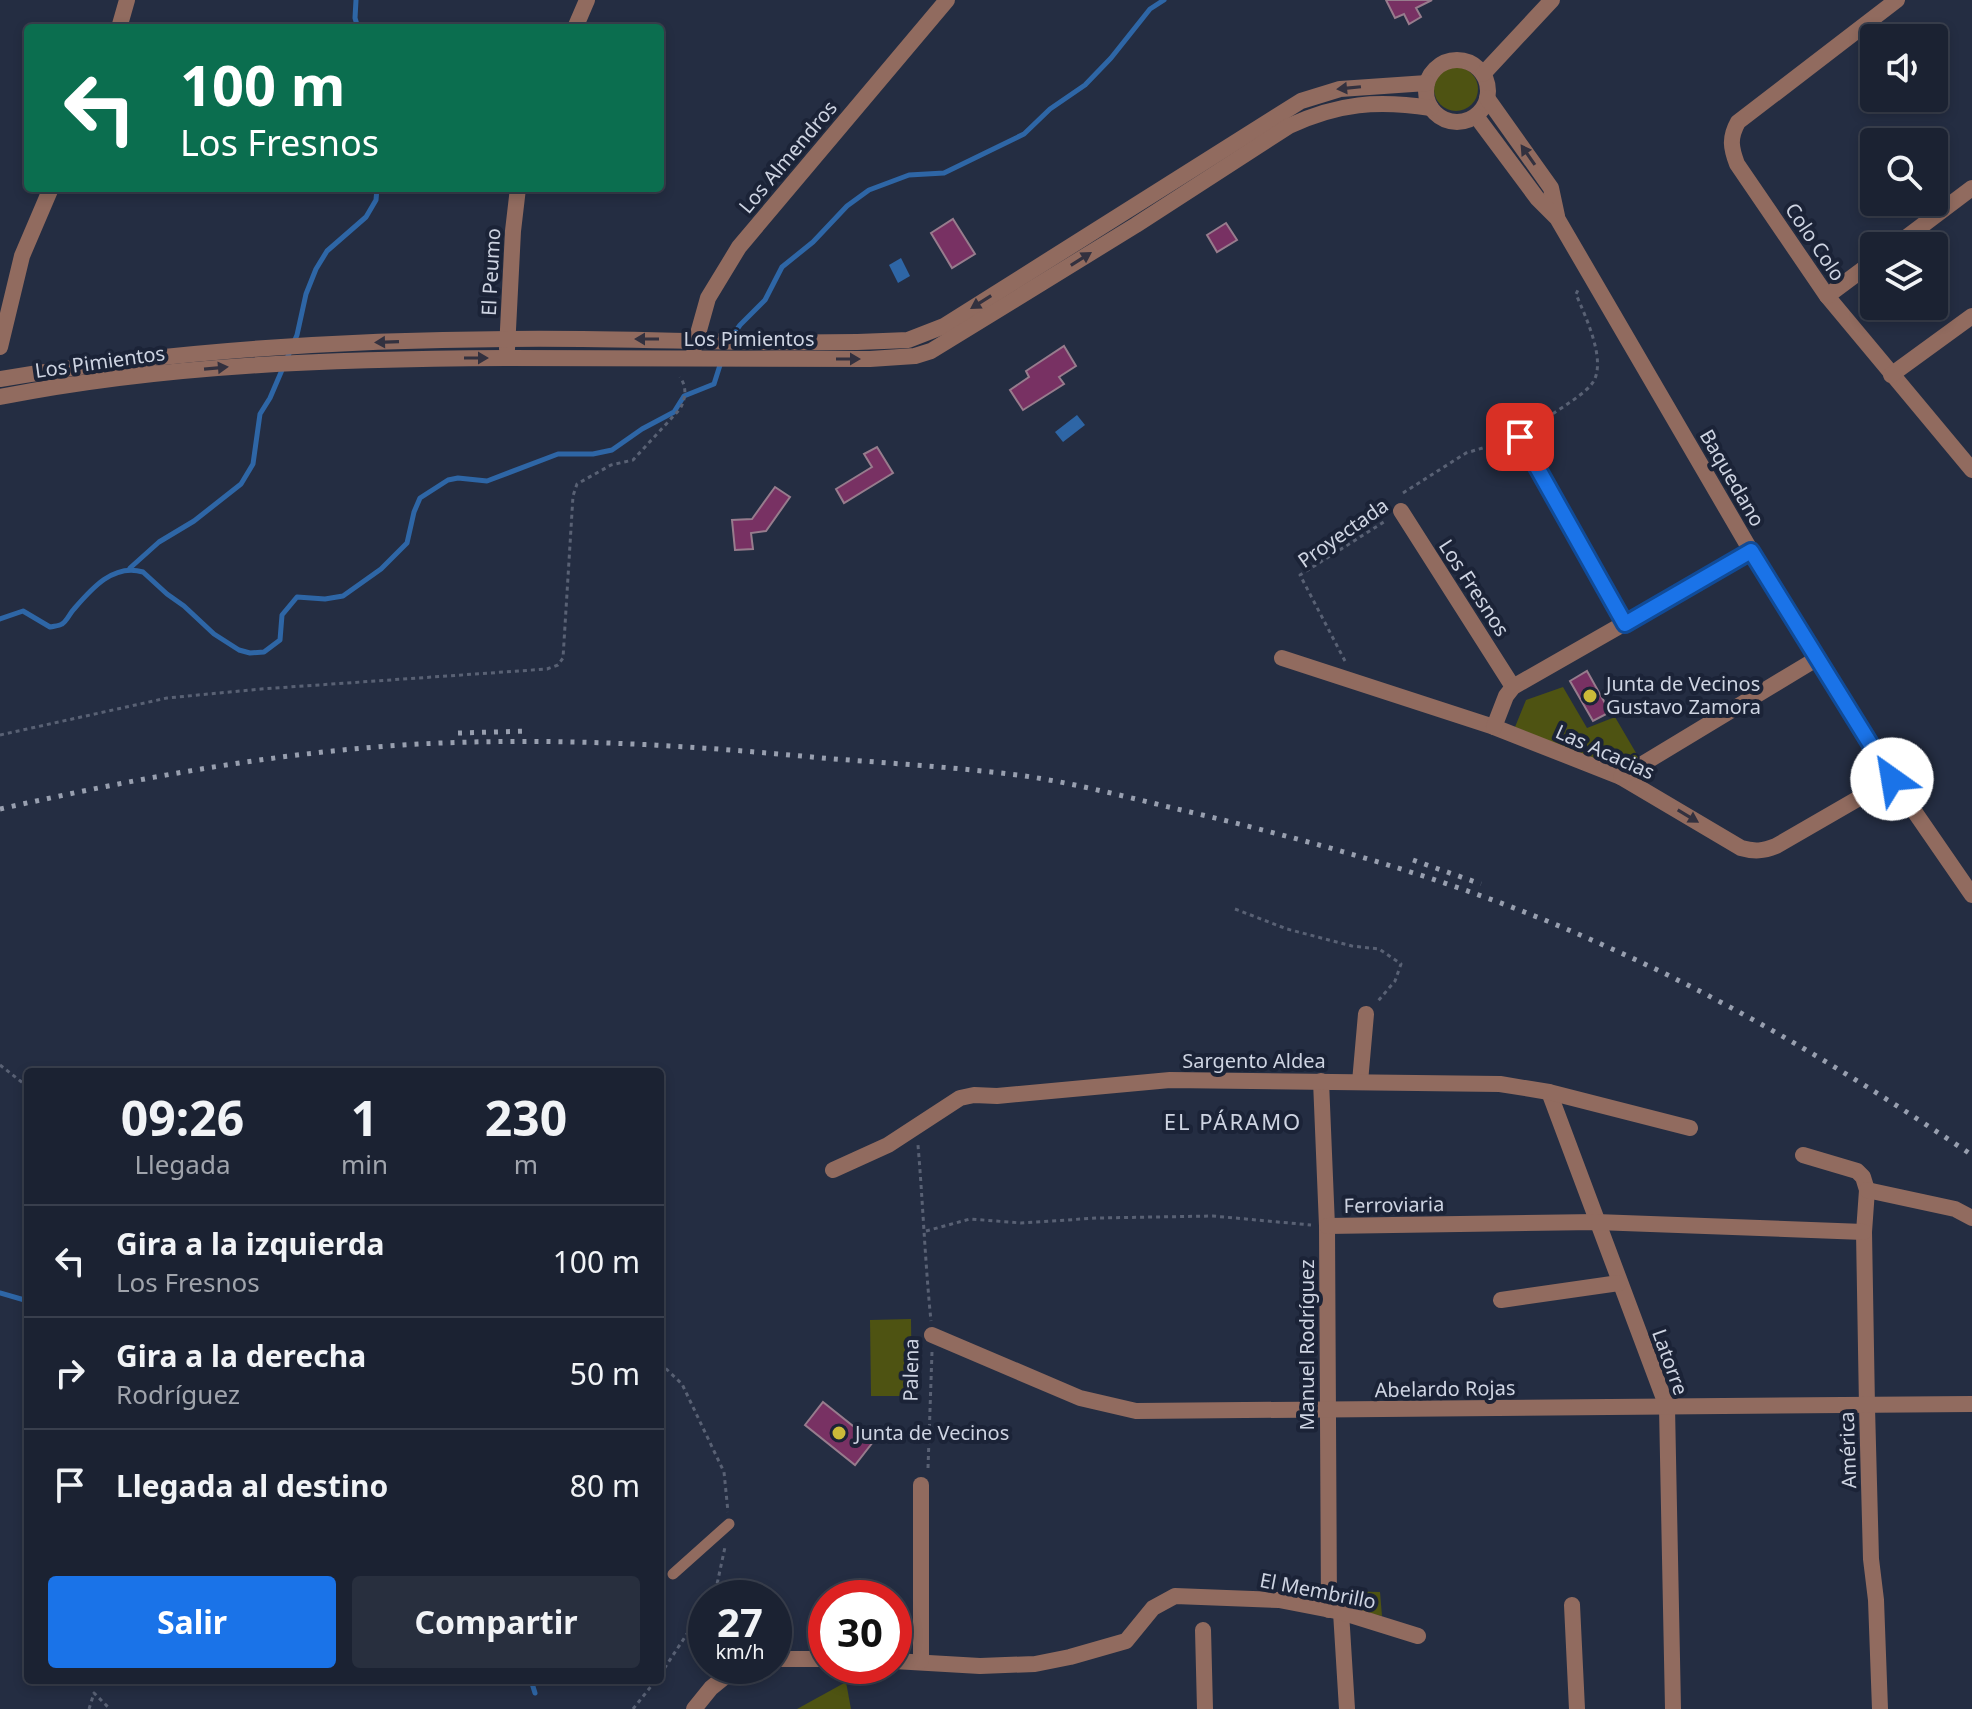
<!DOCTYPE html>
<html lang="es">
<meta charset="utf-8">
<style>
body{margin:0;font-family:"Noto Sans",sans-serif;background:#282f3e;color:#f1f3f6;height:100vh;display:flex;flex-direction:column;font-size:30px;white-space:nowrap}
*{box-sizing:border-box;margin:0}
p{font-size:26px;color:#a0a4ac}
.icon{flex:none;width:44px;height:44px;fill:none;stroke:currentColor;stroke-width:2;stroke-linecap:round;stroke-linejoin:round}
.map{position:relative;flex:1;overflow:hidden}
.details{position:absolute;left:24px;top:1068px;width:640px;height:616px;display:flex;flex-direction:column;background:#1b2232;border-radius:8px;box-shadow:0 4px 12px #0003,0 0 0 2px #393f4d}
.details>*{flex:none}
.hud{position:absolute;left:24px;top:24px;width:640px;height:168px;border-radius:8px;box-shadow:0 4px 12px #0003,0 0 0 2px #393f4d;background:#0b6e4f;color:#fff;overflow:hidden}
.buttons{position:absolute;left:1860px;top:24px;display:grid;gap:16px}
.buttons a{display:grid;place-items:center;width:88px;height:88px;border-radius:8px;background:#1b2232;box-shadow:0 4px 12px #0003,0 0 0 2px #393f4d;font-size:40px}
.speed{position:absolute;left:688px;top:1580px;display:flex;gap:16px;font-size:40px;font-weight:700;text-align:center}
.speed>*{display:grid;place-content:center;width:104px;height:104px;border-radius:50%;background:#1b2232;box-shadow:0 4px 12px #0003,0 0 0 2px #393f4d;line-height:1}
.speed small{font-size:20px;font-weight:400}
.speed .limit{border:12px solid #d22;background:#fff;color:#111}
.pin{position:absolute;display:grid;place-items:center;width:68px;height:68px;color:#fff;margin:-34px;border-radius:16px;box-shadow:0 4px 12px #0006}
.me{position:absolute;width:88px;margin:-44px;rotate:328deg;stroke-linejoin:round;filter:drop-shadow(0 0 6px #0008)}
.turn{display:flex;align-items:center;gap:28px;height:168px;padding:0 24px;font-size:36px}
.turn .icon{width:104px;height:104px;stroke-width:2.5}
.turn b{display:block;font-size:56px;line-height:68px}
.eta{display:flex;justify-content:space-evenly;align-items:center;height:136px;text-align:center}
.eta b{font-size:48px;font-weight:700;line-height:56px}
.primary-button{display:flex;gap:16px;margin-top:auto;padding:16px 24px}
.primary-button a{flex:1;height:92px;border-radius:8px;background:#1a73e8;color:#fff;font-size:32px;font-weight:700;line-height:92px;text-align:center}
.primary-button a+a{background:#282f3e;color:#f1f3f6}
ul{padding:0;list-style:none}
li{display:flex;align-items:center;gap:24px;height:112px;padding:0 24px;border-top:2px solid #393f4d}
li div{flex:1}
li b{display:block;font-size:30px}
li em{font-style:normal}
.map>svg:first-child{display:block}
.green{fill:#4e5312}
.water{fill:#2e66a6}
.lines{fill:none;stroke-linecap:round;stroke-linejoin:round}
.stream{stroke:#2e66a6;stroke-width:5}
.building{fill:#783163;stroke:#977c8d;stroke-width:2}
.path{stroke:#596174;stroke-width:3;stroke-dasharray:4 4;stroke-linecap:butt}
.service{stroke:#916b5f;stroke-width:11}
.minor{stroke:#916b5f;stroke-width:16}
.rail{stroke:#989faf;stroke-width:5;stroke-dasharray:4 8;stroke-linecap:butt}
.oneway{fill:#33313f}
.route-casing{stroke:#114b97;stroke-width:20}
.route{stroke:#1a73e8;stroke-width:14}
.poi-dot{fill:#cbba39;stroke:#1b2337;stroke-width:3}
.labels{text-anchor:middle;stroke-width:8;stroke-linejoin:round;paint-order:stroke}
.street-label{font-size:20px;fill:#ced4e2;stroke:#1b2337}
.poi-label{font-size:20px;fill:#ced4e2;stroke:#1b2337;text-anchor:start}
.neighbourhood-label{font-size:22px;letter-spacing:2px;fill:#ced4e2;stroke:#1b2337}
</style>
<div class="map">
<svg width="1972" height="1709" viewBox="0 0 1972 1709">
<rect width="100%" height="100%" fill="#242d42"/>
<g class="green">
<circle cx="1456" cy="89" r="22"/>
<polygon points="1563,687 1587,728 1615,717 1639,758 1617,769 1515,727 1526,700"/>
<polygon points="911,1319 912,1396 871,1396 870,1320"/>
<polygon points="1339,1591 1380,1592 1382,1616 1340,1607"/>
<polygon points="846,1682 851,1709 797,1709"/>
</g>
<g class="water">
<polygon points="901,258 910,276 898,283 889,265"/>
<polygon points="1077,415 1085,425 1063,442 1055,432"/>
</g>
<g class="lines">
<g class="stream">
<polyline points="356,0 355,18 358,28"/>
<polyline points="731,338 740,325 765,300 782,267 813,242 847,206 869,190 909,175 944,173 1024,134 1050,109 1085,85 1111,58 1150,9 1164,0"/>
<polyline points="130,568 159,542 194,521 241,484 253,464 260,414 270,398 297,335 306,294 316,269 327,251 366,217 376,200 377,188"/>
<path d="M 0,619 L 23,611 L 50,627 C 54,626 59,626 62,624 C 67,621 70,613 74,609 C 92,588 114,563 143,572 L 167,594 L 184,606 L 214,634 L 239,650 L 250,653 L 264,652 L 280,640 L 282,615 L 297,597 L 325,599 L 343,596 L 381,569 L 407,543 L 414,512 L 420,498 L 448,480 L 458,478 L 487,481 L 558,454 L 593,454 L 612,450 L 642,429 L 674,412 L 684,396 L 714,384 L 721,362"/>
<polyline points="0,1293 28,1301"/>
<polyline points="531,1680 535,1693"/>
</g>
</g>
<g class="building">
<polygon points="1386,0 1432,0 1416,8 1421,17 1409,24 1404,14 1395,18"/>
<polygon points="953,219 975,254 952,268 931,233"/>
<polygon points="1226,223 1237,240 1217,252 1207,235"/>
<polygon points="1064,346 1076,366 1059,377 1064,384 1023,410 1010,390 1029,377 1026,371"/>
<polygon points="877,447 893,473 844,503 836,489 872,467 864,454"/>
<polygon points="775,487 790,497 766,531 751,533 753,549 735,550 732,520 752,519"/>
<polygon points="1587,671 1610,712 1593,721 1570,681"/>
<polygon points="823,1402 873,1442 855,1465 805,1425"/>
</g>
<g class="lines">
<g class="path">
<path d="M 1533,427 C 1548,416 1580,398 1591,385 C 1609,364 1585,316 1576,294 L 1578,290"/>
<polyline points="1403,493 1466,453 1506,441"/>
<polyline points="1345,661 1300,575 1387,520"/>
<path d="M 0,735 L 167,698 L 261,689 L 547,669 L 558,665 L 563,658 L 573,496 L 577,484 L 611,465 L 633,460 L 680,409 C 686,398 687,387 680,377"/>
<polyline points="1235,909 1287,929 1352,946 1379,949 1401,964 1395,981 1378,1001"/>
<polyline points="0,1065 28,1087"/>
<path d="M 918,1145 C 923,1204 925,1262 931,1321"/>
<polyline points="926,1231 970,1219 1021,1223 1097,1218 1213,1216 1311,1225"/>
<polyline points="660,1363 682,1384 724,1472 728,1512"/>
<polyline points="928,1468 932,1352"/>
<polyline points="711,1598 716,1589 725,1547"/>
<polyline points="660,1675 706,1605"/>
<polyline points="89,1709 94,1693 110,1709"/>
<polyline points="633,1709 656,1680"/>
</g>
<polyline class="service" points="673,1574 729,1524"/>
<g class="minor">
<path d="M 1897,0 L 1738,122 C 1729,138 1731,148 1737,164 L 1827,296 L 1972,470"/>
<polyline points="119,28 127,0"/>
<polyline points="575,28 587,0"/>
<circle cx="1457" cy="91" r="31"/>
<polyline points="1483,74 1552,0"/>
<polyline points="1487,98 1551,188 1557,216"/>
<polyline points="1476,116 1537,198 1557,218 1751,551 1892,779 1972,895"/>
<polyline points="1895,246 1972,188"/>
<polyline points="1827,296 1874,261"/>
<polyline points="0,347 22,256 51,188"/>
<polyline points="694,348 708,298 739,247 947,0"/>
<polyline points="507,349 513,231 518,188"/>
<polyline points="1891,375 1972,316"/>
<path d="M 0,379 C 167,351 339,340 508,339 C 641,337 775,347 908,340 L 944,326 L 1301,101 L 1340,89 L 1427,83"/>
<path d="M 0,397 C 167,364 337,359 506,358 C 627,358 749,359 870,359 L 915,356 L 931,351 L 1136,225 L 1289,126 C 1339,103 1377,100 1431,108"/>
<polyline points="1520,437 1625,624"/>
<polyline points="1401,511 1513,687"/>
<path d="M 1282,658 L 1494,727 L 1621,777 L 1741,848 C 1755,852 1763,851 1776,846 L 1892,779"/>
<polyline points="1494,727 1506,696 1513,687 1751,551"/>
<polyline points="1621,777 1818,658"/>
<polyline points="1321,1081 1327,1226 1329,1610"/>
<polyline points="1360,1082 1366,1014"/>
<polyline points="1549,1092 1667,1407 1673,1709"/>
<polyline points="1803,1155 1857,1171 1863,1177 1867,1190 1864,1232 1867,1407 1871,1559 1876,1600 1880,1709"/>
<polyline points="833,1170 888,1145 960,1098 974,1095 997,1096 1170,1080 1500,1084 1549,1092 1690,1128"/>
<polyline points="1867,1190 1955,1209 1972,1218"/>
<polyline points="1327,1226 1596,1222 1864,1232"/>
<polyline points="1501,1300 1619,1283"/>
<polyline points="932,1335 1080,1398 1136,1411 1972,1404"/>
<polyline points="1572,1605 1577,1709"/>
<polyline points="1341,1612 1347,1709"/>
<polyline points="1203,1630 1205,1709"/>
<polyline points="774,1659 826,1659"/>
<polyline points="894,1661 980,1666 1035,1664 1070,1657 1126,1641 1153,1608 1175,1596 1279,1600 1341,1612 1418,1636"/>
<polyline points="921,1661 921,1485"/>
<polyline points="694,1709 711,1688 738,1666"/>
</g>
<g class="rail">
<polyline points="458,733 530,731"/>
<path d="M 0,809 C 138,778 277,752 419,744 C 554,737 688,745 822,758 C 887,763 953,767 1018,775 C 1076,783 1134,799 1190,812 C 1328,845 1464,883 1594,941 C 1728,999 1851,1074 1972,1155"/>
<polyline points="1413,860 1481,884"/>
</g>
</g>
<defs><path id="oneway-solid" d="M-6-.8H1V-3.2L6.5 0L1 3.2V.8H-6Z" transform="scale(2)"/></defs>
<g class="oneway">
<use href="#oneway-solid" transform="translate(1349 88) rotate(174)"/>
<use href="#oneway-solid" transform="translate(1528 155) rotate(-125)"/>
<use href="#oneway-solid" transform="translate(1081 259) rotate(-32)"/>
<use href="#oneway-solid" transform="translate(981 302) rotate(148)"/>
<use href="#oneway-solid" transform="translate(647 339) rotate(-180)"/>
<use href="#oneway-solid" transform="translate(387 342) rotate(178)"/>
<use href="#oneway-solid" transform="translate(476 358)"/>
<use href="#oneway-solid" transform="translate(848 359)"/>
<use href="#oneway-solid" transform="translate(216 368) rotate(-5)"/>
<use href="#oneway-solid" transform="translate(1688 816) rotate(31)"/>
</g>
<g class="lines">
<defs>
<polyline id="route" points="1520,437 1625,624 1751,551 1892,779"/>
</defs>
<use href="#route" class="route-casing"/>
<use href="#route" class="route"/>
</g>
<g class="poi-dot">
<circle cx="1590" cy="696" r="8"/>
<circle cx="839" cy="1433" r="8"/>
</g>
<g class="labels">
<g class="street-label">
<text transform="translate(788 157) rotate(-50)" y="7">Los Almendros</text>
<text transform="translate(1815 242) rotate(56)" y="7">Colo Colo</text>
<text transform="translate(491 272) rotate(-87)" y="7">El Peumo</text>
<text x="749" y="346">Los Pimientos</text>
<text transform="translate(100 362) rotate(-8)" y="7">Los Pimientos</text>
<text transform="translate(1732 478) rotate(60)" y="7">Baquedano</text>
<text transform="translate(1343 533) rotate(-35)" y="7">Proyectada</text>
<text transform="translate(1474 588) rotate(57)" y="7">Los Fresnos</text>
<text transform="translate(1605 752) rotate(24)" y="7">Las Acacias</text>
<text x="1254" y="1068">Sargento Aldea</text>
<text transform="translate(1394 1205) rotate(-1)" y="7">Ferroviaria</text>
<text transform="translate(1307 1345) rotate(-90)" y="7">Manuel Rodríguez</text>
<text transform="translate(1670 1362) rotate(70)" y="7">Latorre</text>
<text transform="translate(911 1370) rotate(-89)" y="7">Palena</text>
<text transform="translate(1445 1389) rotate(-1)" y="7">Abelardo Rojas</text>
<text transform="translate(1848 1450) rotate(-92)" y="7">América</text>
<text transform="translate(1318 1591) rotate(11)" y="7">El Membrillo</text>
</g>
<g class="poi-label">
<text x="1606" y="691">Junta de Vecinos<tspan x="1606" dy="23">Gustavo Zamora</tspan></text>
<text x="855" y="1440">Junta de Vecinos</text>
</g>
<g class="neighbourhood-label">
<text x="1233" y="1130">EL PÁRAMO</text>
</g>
</g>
</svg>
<div class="buttons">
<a><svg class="icon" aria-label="sound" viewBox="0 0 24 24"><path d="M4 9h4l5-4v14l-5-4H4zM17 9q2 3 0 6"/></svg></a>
<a><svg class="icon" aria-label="search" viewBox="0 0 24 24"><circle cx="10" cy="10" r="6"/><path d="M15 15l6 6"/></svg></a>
<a><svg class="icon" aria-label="layers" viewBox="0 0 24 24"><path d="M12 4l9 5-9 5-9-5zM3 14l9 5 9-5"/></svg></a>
</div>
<div class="speed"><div>27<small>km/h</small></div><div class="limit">30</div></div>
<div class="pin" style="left:1520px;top:437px;background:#d93025"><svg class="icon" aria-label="arrive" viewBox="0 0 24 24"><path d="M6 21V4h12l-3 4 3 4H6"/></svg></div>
<svg class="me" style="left:1892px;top:779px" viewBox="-20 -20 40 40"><circle r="19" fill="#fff"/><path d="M0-13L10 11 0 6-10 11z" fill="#1a73e8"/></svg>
<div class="hud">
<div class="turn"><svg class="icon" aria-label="left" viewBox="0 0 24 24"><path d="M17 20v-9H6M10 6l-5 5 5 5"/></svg><div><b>100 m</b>Los Fresnos</div></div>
</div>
<section class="details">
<div class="eta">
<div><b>09:26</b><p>Llegada</p></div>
<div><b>1</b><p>min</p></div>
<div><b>230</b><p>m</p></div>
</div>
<ul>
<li><svg class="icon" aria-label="left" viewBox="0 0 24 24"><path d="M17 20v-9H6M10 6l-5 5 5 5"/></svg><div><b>Gira a la izquierda</b><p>Los Fresnos</p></div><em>100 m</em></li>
<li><svg class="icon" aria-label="right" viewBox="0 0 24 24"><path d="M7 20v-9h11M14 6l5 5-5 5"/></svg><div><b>Gira a la derecha</b><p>Rodríguez</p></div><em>50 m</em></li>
<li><svg class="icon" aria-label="arrive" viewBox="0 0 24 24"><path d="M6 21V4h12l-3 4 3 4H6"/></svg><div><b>Llegada al destino</b></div><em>80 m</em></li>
</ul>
<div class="primary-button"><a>Salir</a><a>Compartir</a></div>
</section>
</div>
